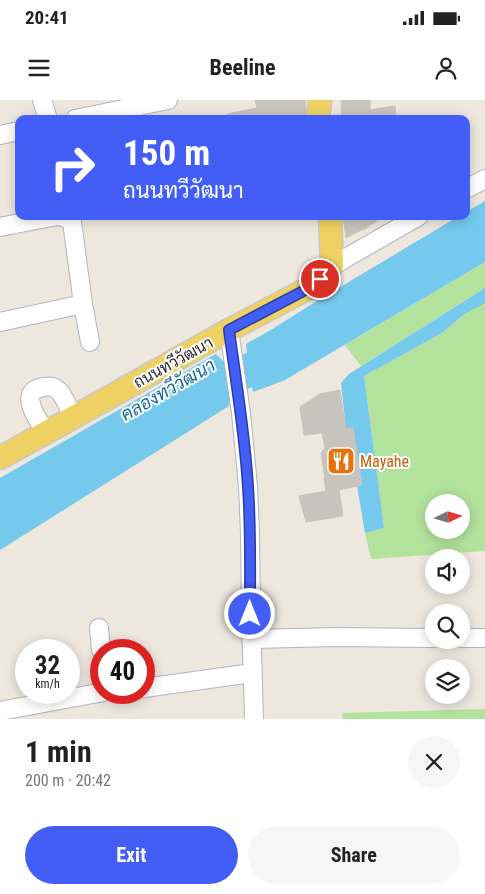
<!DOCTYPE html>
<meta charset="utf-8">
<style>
body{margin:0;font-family:"Roboto Condensed",Sarabun,sans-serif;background:#f6f6f6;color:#222;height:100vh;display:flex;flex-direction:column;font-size:19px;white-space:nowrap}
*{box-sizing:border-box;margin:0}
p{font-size:16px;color:#767676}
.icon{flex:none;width:28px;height:28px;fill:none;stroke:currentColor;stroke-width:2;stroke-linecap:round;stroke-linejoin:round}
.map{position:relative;height:619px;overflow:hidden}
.drawer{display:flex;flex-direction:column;background:#fff;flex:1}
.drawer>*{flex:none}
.guide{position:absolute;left:15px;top:15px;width:455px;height:105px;border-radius:10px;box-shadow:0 2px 12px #0003;background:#425ef6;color:#fff;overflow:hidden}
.needle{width:32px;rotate:85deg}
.fabs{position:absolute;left:425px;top:394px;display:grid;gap:10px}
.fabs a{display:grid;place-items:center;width:45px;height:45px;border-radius:50%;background:#fff;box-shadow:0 2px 12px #0003;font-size:25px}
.speed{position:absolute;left:15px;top:539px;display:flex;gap:10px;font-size:25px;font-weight:700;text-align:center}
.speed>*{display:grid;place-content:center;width:65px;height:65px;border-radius:50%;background:#fff;box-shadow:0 2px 12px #0003;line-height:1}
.speed small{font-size:12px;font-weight:400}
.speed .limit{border:8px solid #d22;background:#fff;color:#111}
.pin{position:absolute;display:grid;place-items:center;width:42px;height:42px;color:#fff;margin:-21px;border:2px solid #fff;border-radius:50%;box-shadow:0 1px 5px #0007}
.me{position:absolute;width:55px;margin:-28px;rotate:0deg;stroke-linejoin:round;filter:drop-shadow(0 0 4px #0008)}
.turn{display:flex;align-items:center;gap:18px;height:105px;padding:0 25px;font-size:22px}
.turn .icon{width:65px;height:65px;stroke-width:2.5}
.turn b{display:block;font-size:35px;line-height:42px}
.round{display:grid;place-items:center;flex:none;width:52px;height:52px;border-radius:26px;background:#f6f6f6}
.head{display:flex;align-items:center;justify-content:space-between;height:85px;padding:0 25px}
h1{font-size:30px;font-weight:700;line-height:38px}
.button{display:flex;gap:10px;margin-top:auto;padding:10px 25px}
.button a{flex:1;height:58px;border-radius:30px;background:#425ef6;color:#fff;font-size:20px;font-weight:700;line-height:58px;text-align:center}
.button a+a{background:#f6f6f6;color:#222}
.status{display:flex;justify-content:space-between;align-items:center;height:35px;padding:0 25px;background:#fff;direction:ltr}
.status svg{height:14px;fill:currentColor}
header{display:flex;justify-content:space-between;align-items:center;height:65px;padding:0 25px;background:#fff;font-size:22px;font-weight:700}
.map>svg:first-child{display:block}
.green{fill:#b2e29c;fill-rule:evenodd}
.water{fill:#74c9ec}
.building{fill:#c8c4bd;stroke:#c8c3b7}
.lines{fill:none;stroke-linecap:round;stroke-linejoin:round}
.minor-casing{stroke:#b1b4be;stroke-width:20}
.major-casing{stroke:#c8c8c8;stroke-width:25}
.minor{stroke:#fff;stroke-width:18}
.major{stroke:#eed162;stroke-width:22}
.route-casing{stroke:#2b3da0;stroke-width:12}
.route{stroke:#425ef6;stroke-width:9}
.labels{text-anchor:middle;stroke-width:4;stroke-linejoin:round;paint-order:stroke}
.street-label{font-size:16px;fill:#2b2b2b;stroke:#fff}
.food-label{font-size:16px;fill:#c56008;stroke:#fff;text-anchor:start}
.water-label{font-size:18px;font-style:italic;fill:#11679a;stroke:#fff}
</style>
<div class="status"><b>20:41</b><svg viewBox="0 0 49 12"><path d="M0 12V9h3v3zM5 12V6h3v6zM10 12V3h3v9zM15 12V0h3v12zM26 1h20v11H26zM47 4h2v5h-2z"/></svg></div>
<header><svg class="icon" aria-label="menu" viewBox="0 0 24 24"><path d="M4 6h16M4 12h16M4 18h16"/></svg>Beeline<svg class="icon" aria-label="person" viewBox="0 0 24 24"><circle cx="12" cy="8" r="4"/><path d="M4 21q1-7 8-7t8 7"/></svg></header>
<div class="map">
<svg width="485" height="619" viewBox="0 0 485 619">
<rect width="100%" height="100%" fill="#ede7de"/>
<g class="green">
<polygon points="485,162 485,188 361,266 345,245"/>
<path d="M 485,203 L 485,451 L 371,459 L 365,433 L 384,428 L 364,276 L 442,233 L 463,215 ZM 434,402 L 461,402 L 461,430 L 434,430 Z"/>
<polygon points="485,609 485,619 343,619 342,613"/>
</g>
<g class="water">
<polygon points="485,101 485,162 285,280 253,292 252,287 230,297 229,306 0,450 0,378 216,254 223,261 247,253 246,244 274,228 312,204 459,116 466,116 466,112"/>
<polygon points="485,188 485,203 463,215 442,233 364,276 384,428 365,433 357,386 362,385 353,328 346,329 341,283 349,274"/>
</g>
<g class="building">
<polygon points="255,0 305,0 306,8 305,19 227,19 227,14 257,8"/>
<polygon points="341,0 370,0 370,10 395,6 396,19 342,19"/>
<polygon points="343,116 384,116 363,130 363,129 346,138"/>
<polygon points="340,290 346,329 353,327 362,385 339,390 343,416 306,422 299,396 326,391 324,378 325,378 321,353 325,348 322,333 304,335 300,307 320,294"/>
</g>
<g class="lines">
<defs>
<g id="minor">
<polyline points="42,0 48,19"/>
<polyline points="75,19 168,0"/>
<polyline points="0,35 19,31"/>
<polyline points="466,89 485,79"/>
<polyline points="57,116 65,117 72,122 83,204 90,242"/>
<polyline points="0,127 57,116"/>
<polyline points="332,166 419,116"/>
<polyline points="0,222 83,204"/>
<polyline points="229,230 241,313 248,386 250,433 251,514 254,619"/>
<path d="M 46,333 C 38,320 16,290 44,287 C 49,286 55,287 59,291 C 64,296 70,311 74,318"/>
<polyline points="99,528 101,550"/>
<polyline points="461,538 485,538"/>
<polyline points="251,539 335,537 434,538"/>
<polyline points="144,588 252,573"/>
<polyline points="0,611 104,592"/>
</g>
<g id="major">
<polyline points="318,19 320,0"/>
<polyline points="0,358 83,312 229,230 309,188 320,179 332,166 330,116"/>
</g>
</defs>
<use href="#minor" class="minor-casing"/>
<use href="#major" class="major-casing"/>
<use href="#minor" class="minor"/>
<use href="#major" class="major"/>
</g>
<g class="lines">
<defs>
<path id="route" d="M 250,514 C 250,471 251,429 248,387 C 245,334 236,282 229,230 L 309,188 L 320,179"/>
</defs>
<use href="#route" class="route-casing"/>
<use href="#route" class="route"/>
</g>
<defs>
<symbol id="restaurant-square" viewBox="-11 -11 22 22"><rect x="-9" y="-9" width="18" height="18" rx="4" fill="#e8710a" stroke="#fff"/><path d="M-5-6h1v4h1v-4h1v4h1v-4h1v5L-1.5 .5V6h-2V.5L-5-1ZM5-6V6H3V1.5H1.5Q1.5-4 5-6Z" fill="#fff"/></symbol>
</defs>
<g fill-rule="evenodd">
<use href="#restaurant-square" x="325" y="345" width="32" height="32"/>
</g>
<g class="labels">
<g class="street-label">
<text transform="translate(173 262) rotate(-29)" y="6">ถนนทวีวัฒนา</text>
</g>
<g class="food-label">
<text x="360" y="367">Mayahe</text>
</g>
<g class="water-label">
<text transform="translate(168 290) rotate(-30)" y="6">คลองทวีวัฒนา</text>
</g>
</g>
</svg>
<div class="fabs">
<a><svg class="needle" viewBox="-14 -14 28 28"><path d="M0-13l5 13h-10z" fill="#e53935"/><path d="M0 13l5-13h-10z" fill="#767676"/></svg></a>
<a><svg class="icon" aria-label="sound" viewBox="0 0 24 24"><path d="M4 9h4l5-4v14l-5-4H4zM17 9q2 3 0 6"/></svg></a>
<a><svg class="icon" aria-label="search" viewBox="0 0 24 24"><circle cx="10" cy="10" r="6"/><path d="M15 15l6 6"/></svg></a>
<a><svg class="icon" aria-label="layers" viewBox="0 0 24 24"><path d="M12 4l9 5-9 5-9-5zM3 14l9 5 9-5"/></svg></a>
</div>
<div class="speed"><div>32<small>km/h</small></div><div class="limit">40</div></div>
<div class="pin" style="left:320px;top:179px;background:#d93025"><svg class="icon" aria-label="arrive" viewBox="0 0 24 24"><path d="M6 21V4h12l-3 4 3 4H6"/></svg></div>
<svg class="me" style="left:250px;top:514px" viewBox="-20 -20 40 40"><circle r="17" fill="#425ef6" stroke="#fff" stroke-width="3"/><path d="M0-11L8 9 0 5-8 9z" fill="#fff"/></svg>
<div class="guide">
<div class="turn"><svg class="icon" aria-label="right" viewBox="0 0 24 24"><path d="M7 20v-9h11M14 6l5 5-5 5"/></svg><div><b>150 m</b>ถนนทวีวัฒนา</div></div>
</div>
</div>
<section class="drawer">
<div class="head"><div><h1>1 min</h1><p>200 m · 20:42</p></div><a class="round"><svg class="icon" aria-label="close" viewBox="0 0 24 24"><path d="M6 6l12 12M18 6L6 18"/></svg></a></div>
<div class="button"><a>Exit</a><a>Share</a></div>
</section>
